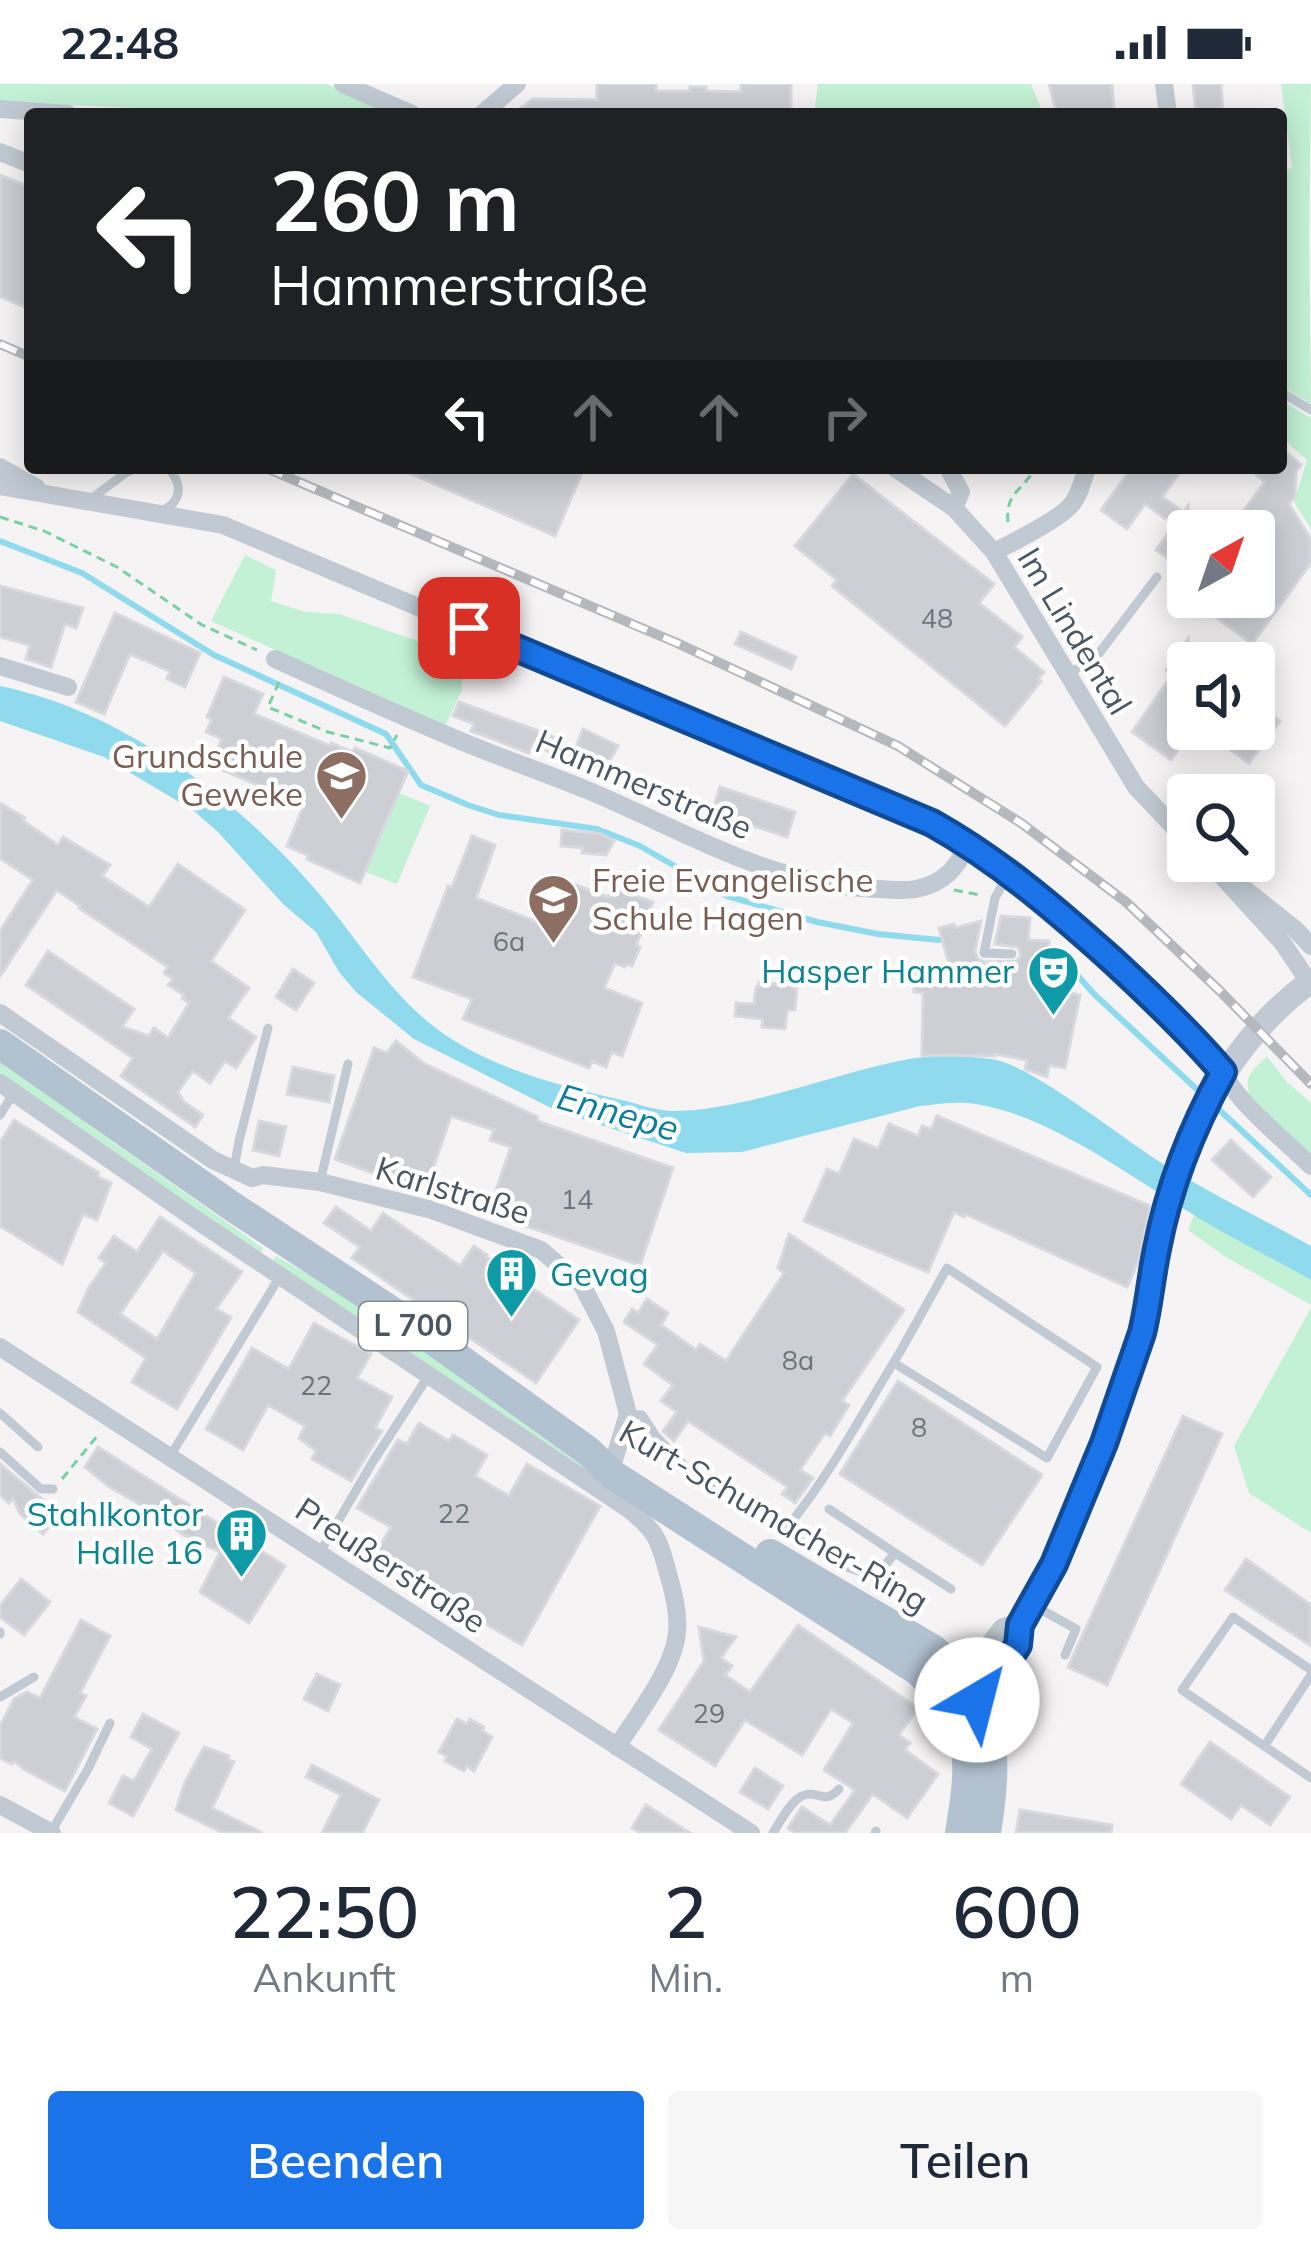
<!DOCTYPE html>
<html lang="de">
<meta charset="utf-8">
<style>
body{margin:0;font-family:Mulish,sans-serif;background:#f6f6f7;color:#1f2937;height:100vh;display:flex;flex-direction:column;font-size:45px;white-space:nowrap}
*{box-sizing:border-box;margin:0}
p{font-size:39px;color:#747a83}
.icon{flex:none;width:66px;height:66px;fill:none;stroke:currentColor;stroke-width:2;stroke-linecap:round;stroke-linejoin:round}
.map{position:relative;height:1749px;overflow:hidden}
.sheet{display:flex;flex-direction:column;background:#fff;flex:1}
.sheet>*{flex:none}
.hud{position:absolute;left:24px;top:24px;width:1263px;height:366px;border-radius:12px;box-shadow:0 6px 30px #0003;background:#202124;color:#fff;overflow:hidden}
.needle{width:78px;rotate:40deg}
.fabs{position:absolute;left:1167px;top:426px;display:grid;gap:24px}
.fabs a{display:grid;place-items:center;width:108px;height:108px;border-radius:12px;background:#fff;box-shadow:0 6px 30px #0003;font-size:60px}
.pin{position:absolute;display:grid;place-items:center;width:102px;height:102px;color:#fff;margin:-51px;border-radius:24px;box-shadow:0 6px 18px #0006}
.me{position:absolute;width:132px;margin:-66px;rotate:37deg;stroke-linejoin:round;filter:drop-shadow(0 0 9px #0008)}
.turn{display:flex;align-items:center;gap:42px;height:252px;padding:0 48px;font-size:54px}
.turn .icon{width:156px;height:156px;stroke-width:2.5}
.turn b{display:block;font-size:84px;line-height:102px}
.lanes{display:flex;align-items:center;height:114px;padding:0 48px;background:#0003;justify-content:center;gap:60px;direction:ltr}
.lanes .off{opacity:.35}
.eta{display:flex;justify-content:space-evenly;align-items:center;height:204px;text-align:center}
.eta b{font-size:72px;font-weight:600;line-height:84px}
.primary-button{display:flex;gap:24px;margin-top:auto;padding:24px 48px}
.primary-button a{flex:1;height:138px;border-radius:12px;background:#1a73e8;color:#fff;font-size:48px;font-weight:600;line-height:138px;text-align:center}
.primary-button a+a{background:#f6f6f7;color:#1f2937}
.status{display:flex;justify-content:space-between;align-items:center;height:84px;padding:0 60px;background:#fff;direction:ltr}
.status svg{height:33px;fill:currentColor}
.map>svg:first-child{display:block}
.green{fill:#c3f1d5}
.water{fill:#90daee}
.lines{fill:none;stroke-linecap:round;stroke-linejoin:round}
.stream{stroke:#90daee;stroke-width:6}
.building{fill:#cdcfd5;stroke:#d7d9de;stroke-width:3;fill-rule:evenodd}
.path{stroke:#7ad0a6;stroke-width:3;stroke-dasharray:9 6;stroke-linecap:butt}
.service{stroke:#c1cad2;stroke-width:9}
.minor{stroke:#c1cad2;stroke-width:18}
.tertiary{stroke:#c1cad2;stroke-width:24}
.primary{stroke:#b3c2d1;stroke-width:30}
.rail-casing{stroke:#b5b8bd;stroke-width:10}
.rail{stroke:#fff;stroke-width:6;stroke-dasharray:18;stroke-linecap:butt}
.route-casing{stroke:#114b97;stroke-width:30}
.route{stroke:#1a73e8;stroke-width:21}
.labels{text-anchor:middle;stroke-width:9;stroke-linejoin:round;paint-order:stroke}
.number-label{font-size:27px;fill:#6b747e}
.shield{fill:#fff;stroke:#808990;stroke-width:3}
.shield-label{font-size:30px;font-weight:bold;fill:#4a5661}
.street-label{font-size:33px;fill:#4a5661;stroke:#fff}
.education-label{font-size:33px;fill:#785e54;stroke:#fff;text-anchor:end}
.culture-label{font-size:33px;fill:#0d838f;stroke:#fff;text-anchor:end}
.water-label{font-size:36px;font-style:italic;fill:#0c7c9b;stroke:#fff}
</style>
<div class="status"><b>22:48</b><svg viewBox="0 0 49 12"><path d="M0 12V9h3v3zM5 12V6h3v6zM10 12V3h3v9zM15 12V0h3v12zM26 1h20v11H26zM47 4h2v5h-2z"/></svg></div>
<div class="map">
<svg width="1311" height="1749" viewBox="0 0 1311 1749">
<rect width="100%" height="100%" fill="#f5f3f3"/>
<g class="green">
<path d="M 0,0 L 327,0 L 394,30 C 263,30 132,25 0,17 Z"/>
<polygon points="818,0 1031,0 1043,30 814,30"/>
<polygon points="1281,0 1311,0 1309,154 1311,320 1281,302 1281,86 1292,84"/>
<polygon points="1281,316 1311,334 1311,445 1294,418 1307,376 1281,353"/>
<polygon points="245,471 276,486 271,517 306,528 339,530 461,572 462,606 445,642 211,537"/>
<polygon points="397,708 430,722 397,800 363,787"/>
<path d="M 1267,972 L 1286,997 L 1311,1019 L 1311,1074 L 1250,1013 C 1243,991 1252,988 1267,972 Z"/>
<polygon points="0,973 66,1019 92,1043 263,1164 260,1170 0,991"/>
<polygon points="1194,1131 1311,1196 1311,1221 1224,1172 1188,1146"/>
<polygon points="276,1172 385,1234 627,1410 617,1410 272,1178"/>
<polygon points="1311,1224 1311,1449 1249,1409 1234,1362"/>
</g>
<path class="water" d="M 0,602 C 123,627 241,717 321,812 C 365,865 401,928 463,962 C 512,990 572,1005 626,1017 C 640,1021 656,1026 671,1027 C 685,1027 701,1026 716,1023 C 781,1013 844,987 909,975 C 934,970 966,972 991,975 C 1029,979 1123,1055 1160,1078 C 1209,1109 1261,1134 1311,1162 L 1311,1196 C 1271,1173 1228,1153 1189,1128 C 1127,1090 1048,1031 976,1020 C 957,1017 939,1020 920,1022 L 742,1068 L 686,1069 L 555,1026 L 414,955 L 356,908 L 339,888 L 316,848 L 283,820 L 218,748 L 194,727 L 104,673 L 0,637 Z"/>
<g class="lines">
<g class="stream">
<polyline points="0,457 82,489 214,571 386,650 421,701 468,721 499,731 597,745 640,762 727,812 817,838 878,850 939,856"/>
<polyline points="1064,876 1094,910 1203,1011"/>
<polyline points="1213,1020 1311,1111"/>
</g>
</g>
<g class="building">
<polygon points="597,0 656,0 656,7 690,7 690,3 706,3 706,7 741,8 741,0 791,0 791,30 513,30 533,15 597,16"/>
<polygon points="1049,0 1112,0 1114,29 1057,30"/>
<polygon points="1193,0 1221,0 1223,30 1196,30"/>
<polygon points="0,91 30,103 30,225 0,213"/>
<polygon points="1281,364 1301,381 1296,387 1295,413 1289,420 1311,455 1311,479 1252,560 1210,529 1221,513 1254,513 1254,447 1228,447 1265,398 1249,384 1281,384"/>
<polygon points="398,384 584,384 555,452"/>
<polygon points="1132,384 1183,384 1162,413 1184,428 1188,422 1188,431 1210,447 1188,447 1188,489 1156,466 1174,441 1145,420 1127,445 1101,426"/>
<polygon points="853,390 994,500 979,519 1022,553 1014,563 1044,588 1038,595 1041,597 1005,642 832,502 837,496 795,462"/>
<polygon points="0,502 83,524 76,544 65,540 51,583 26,575 30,561 0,553"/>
<polygon points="115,529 200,569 185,603 167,595 170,587 130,570 104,630 76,618"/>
<polygon points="741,548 796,573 791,585 735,560"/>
<polygon points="1188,555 1188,652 1171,676 1132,648 1172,591 1166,586"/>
<polygon points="224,593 263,610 254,630 330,662 331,659 353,668 355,664 408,687 360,799 307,775 309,772 287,762 304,721 211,681 222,655 206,648 212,635 207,633"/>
<polygon points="459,618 547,650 572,663 565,676 533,659 529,669 488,653 471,647 474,640 453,632"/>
<polygon points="1254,618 1280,637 1249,679 1202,645 1254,645"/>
<polygon points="583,645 618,662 607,681 575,665"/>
<polygon points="720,703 795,728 787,753 712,728"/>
<polygon points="0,719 25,734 23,737 58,761 63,753 110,781 102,792 149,823 178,780 245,826 211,877 249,904 228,934 256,953 236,984 225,977 210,999 193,987 187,995 178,1008 184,1018 203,1031 195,1043 121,992 133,974 26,901 48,867 134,925 122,943 149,952 154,944 168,954 189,919 182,914 184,911 168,901 173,895 164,889 168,883 79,824 80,822 57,806 0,892 0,847 33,796 0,774"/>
<polygon points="562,746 601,750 614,757 606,771 582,769 583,764 561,762"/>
<polygon points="472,752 495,761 476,814 539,839 549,813 557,816 565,797 608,813 612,803 653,818 636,862 640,863 632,882 627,880 625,883 615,879 604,904 642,919 622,972 612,968 606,983 592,977 589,984 463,935 472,915 413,893 448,802 452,803"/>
<polygon points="1001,832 1030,834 1028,856 1049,857 1049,866 1061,868 1056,893 1068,895 1065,908 1080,911 1065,984 1049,981 1047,993 1025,985 1027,976 995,970 995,972 922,971 923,909 914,908 914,880 949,880 939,844 954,840 955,844 981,837 975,867 978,875 984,878 1017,877 1021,871 1018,863 995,860"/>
<polygon points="293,885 314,899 296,926 276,913"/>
<polygon points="759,898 797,902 795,926 787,926 785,945 762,943 763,935 735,932 736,919 754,920 756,903 758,903"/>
<polygon points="396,957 423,979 538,1033 537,1037 673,1084 640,1181 488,1129 511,1063 490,1056 494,1046 451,1032 425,1108 335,1075 374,964 387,969"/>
<polygon points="293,983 334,992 329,1018 287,1010"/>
<polygon points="937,1032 1150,1122 1139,1176 1127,1203 965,1130 964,1133 954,1128 928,1188 804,1137 827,1085 839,1090 854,1055 878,1065 889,1040 918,1052 922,1042 931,1045"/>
<polygon points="14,1036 99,1089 98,1093 111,1099 97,1136 83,1130 62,1180 0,1142 0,1059"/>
<polygon points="259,1037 286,1043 279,1072 253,1066"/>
<polygon points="1231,1056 1271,1093 1253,1113 1212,1076"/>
<polygon points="336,1123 371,1147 383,1129 460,1182 474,1162 487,1171 486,1173 579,1236 536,1299 352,1174 360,1163 324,1139"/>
<path d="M 160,1133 L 242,1188 L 216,1225 L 231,1233 L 177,1325 L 132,1298 L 146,1274 L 78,1228 L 88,1205 L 106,1179 L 99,1174 L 114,1152 L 137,1168 ZM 163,1167 L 196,1189 L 157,1255 L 120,1230 Z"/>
<polygon points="789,1150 904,1226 842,1317 849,1321 830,1352 825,1349 800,1386 813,1394 795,1419 782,1410 788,1403 688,1337 674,1357 663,1347 677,1328 661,1317 673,1301 644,1280 658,1261 624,1238 632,1225 638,1229 647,1215 668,1229 661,1241 696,1266 700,1260 726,1277 784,1189 778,1184"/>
<polygon points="314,1239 371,1270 357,1294 392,1313 375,1344 382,1347 351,1397 312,1375 316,1367 299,1354 305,1342 268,1321 243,1366 206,1345 252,1264 289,1285"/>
<polygon points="898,1297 1042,1391 982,1481 840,1390"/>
<polygon points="1183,1332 1222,1350 1107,1601 1068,1583"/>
<polygon points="419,1339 449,1357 453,1351 487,1371 475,1392 509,1412 527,1380 600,1422 522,1561 373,1475 391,1443 357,1424 398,1356 407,1360"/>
<polygon points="98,1363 285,1482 249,1539 200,1508 220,1468 198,1458 199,1456 183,1451 162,1433 108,1402 85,1383"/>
<polygon points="0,1380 60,1430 43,1450 20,1430 13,1414 9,1419 0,1411"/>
<polygon points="1246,1475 1311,1521 1311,1562 1225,1506"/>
<polygon points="21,1495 50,1518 24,1551 0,1533 0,1522"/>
<polygon points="81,1536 110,1552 80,1609 86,1612 74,1633 97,1645 65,1707 25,1686 14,1677 12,1680 0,1674 0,1642 14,1615 27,1608 40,1614"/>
<polygon points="798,1541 918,1624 899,1651 910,1659 905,1666 938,1690 907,1734 873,1710 845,1749 795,1749 788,1744 802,1723 830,1741 855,1706 824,1686 853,1639 831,1625 802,1671 745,1636 715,1682 659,1646 704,1577 699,1543 736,1553 721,1574 732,1582 725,1591 750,1608"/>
<polygon points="317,1590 340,1601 328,1627 304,1615"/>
<polygon points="143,1630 179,1649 133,1732 109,1719 123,1692 134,1697 152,1665 131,1653"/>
<polygon points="457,1635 467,1640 470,1635 484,1643 482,1647 492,1653 474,1687 467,1682 464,1687 445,1677 447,1672 439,1668"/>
<polygon points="1210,1658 1290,1713 1270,1741 1241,1721 1231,1735 1181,1700"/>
<polygon points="204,1663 229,1672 228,1676 234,1678 212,1724 262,1749 223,1749 176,1726 185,1698"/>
<polygon points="312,1681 379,1716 362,1749 322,1749 341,1711 306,1693"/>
<polygon points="755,1684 783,1702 768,1725 740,1708"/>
<polygon points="646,1721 690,1749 641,1749 632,1744"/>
<polygon points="1020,1726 1112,1741 1111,1749 1016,1749"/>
</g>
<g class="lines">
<g class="path">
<polyline points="0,433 44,447 117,483 202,541 257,566"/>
<path d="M 1008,438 C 1005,408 1023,407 1035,384"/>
<polyline points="279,598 268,623 328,648 390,664 397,651"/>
<polyline points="954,806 980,811"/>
<polyline points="62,1395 98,1351"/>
</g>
<g class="service">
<polyline points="1281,308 1311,326"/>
<polyline points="92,414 127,388 137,384"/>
<path d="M 164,426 C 183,415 182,399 168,384"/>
<polyline points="1067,591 1097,572 1157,493"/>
<polyline points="1009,788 995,814 984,869 1012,870"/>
<polyline points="0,1031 13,1010"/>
<polyline points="234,1085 239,1057 268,944"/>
<polyline points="320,1098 348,980"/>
<polyline points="0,1329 38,1363"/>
<path d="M 628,1330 L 642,1331 L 656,1352 L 699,1397 L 777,1442 L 789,1441 C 832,1388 864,1326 900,1268 L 947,1184 L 1097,1283 L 1047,1374 L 894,1279"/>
<polyline points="0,1368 41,1405 53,1405"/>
<polyline points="169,1374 279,1194"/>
<polyline points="829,1425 895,1469"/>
<polyline points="777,1442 833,1478 875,1493 895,1469 951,1505"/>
<polyline points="319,1470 372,1379 429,1291"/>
<polyline points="1033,1521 1076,1545 1065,1571"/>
<polyline points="0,1548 0,1550"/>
<polyline points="1311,1586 1233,1533 1182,1606 1311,1694"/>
<polyline points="0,1613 34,1593"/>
<polyline points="1265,1661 1311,1591"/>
<polyline points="51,1748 88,1685 110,1639"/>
<path d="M 773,1749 C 780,1738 789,1720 800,1713 C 817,1703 823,1723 839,1705"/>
<polyline points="875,1749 876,1747"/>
</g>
<g class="minor">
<polyline points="343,0 412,30"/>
<polyline points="1164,0 1168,30"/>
<polyline points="0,25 68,30"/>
<polyline points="482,30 517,0"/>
<polyline points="0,68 30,80"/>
<polyline points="0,383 36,403"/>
<polyline points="895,384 954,424 994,468 1136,703 1188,758"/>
<polyline points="948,384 961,408 954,424"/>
<path d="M 0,402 L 223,441 L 931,739 C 1030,793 1116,874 1194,954 C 1213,974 1226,998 1245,1019 C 1265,1041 1289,1061 1311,1082"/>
<path d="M 994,468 C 1012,459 1060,435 1071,421 C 1079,412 1083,396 1087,384"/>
<path d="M 275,575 C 339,604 403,633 468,660 C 507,676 548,690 587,706 C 683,746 773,803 880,805 C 892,806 905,807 916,805 C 945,799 956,784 969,760"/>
<polyline points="0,582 68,603"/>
<polyline points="1208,777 1282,858 1309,898"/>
<polyline points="1242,803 1295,845 1311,862"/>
<polyline points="0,929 213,1076 252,1094 263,1091 320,1098 432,1126 541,1166 582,1201 606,1247 628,1330 614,1376"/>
<path d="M 0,999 L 198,1137 L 627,1424 C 658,1448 659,1456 669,1493 C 674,1510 679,1530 677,1548 C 674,1585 637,1631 617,1663"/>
<polyline points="0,1263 751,1749"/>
<polyline points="0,1721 52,1749"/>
</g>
<g class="tertiary">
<polyline points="953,1611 1004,1546 1020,1541"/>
<path d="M 963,1617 L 977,1615 L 1002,1586 L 1017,1561 L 1020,1541 L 1054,1481 L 1104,1359 L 1142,1249 C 1149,1221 1152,1194 1157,1166 C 1176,1062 1224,961 1311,897"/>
</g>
<g class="primary">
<path d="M 0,960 L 233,1123 L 408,1238 L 588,1367 L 613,1391 L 917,1586 C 976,1640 972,1675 960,1749"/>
<path d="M 770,1470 L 934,1566 C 999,1622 998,1670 986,1749"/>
</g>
<defs>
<g id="rail">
<polyline points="0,260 30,273"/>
<polyline points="266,384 677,559 898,662 1021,739 1126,818 1220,907 1311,1000"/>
</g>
</defs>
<use href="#rail" class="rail-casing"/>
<use href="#rail" class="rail"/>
</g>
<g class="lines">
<defs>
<path id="route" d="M 469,544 L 932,739 C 998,776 1054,824 1111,875 C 1150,911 1189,948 1223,988 C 1192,1044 1169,1102 1157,1165 C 1151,1193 1149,1221 1142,1249 L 1104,1359 L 1054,1480 L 1020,1541 L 1018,1561 L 1002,1586 L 977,1616"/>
</defs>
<use href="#route" class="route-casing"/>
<use href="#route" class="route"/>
</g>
<defs>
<symbol id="school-pin" viewBox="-11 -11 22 30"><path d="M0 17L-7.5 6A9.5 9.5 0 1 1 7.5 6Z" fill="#8d6e63" stroke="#fff"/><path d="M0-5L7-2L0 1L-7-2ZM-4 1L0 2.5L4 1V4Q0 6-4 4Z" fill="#fff"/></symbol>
<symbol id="theatre-pin" viewBox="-11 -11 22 30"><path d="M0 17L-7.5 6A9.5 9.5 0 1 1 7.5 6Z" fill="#0f9aa8" stroke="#fff"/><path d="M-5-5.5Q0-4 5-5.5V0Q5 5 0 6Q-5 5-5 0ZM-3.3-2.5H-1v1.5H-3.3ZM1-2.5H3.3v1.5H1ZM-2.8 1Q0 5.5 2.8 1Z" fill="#fff"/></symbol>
<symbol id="building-pin" viewBox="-11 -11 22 30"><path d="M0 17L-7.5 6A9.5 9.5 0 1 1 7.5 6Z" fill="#0f9aa8" stroke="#fff"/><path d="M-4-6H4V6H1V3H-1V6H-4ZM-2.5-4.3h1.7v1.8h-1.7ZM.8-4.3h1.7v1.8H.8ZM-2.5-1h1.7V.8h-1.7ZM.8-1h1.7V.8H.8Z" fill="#fff"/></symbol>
</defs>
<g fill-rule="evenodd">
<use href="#school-pin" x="312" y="662" width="59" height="81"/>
<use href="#school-pin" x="524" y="786" width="59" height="81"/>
<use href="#theatre-pin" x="1024" y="858" width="59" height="81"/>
<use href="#building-pin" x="482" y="1160" width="59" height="81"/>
<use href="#building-pin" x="212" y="1420" width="59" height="81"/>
</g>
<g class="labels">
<g class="number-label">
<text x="937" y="544">48</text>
<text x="509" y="867">6a</text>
<text x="577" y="1125">14</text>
<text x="798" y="1286">8a</text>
<text x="316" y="1311">22</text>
<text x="919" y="1353">8</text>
<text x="454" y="1439">22</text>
<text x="709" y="1639">29</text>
</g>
<rect class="shield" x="359" y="1218" width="108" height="48" rx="9"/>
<g class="shield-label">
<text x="413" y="1252">L 700</text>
</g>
<g class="street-label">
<text transform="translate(1075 547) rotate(59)" y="12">Im Lindental</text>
<text transform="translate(644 700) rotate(23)" y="12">Hammerstraße</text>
<text transform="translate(453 1106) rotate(17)" y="12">Karlstraße</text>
<text transform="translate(774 1432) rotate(30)" y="12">Kurt-Schumacher-Ring</text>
<text transform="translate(391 1481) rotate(33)" y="12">Preußerstraße</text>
</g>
<g class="education-label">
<text x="303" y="684">Grundschule<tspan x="303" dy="38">Geweke</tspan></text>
<text x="592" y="808" text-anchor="start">Freie Evangelische<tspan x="592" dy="38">Schule Hagen</tspan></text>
</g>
<g class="culture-label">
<text x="1014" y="899">Hasper Hammer</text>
<text x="550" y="1202" text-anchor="start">Gevag</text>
<text x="203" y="1442">Stahlkontor<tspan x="203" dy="38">Halle 16</tspan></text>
</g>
<g class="water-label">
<text transform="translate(618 1028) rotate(16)" y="13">Ennepe</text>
</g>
</g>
</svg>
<div class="fabs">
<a><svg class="needle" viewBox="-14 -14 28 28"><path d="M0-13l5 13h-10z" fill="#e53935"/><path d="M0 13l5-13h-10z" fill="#747a83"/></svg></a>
<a><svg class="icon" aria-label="sound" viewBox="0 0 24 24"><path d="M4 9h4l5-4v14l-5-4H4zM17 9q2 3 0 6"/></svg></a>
<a><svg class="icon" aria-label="search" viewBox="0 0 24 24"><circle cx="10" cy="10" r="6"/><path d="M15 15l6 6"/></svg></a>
</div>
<div class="pin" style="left:469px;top:544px;background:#d93025"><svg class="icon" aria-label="arrive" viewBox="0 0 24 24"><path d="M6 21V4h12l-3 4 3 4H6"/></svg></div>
<svg class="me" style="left:977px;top:1616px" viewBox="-20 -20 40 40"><circle r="19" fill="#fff"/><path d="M0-13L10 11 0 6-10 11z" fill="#1a73e8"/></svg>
<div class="hud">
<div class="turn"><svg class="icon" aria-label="left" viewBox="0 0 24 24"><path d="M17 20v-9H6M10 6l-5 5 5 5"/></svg><div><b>260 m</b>Hammerstraße</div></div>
<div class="lanes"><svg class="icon" aria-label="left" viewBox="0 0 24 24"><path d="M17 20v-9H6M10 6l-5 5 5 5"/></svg><svg class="icon off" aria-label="ahead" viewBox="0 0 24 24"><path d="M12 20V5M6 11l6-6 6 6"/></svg><svg class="icon off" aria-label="ahead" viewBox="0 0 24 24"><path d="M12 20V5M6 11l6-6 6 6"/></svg><svg class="icon off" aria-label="right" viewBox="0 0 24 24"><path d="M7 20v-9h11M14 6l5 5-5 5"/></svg></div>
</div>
</div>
<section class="sheet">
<div class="eta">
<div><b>22:50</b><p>Ankunft</p></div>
<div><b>2</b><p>Min.</p></div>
<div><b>600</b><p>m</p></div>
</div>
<div class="primary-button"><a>Beenden</a><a>Teilen</a></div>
</section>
